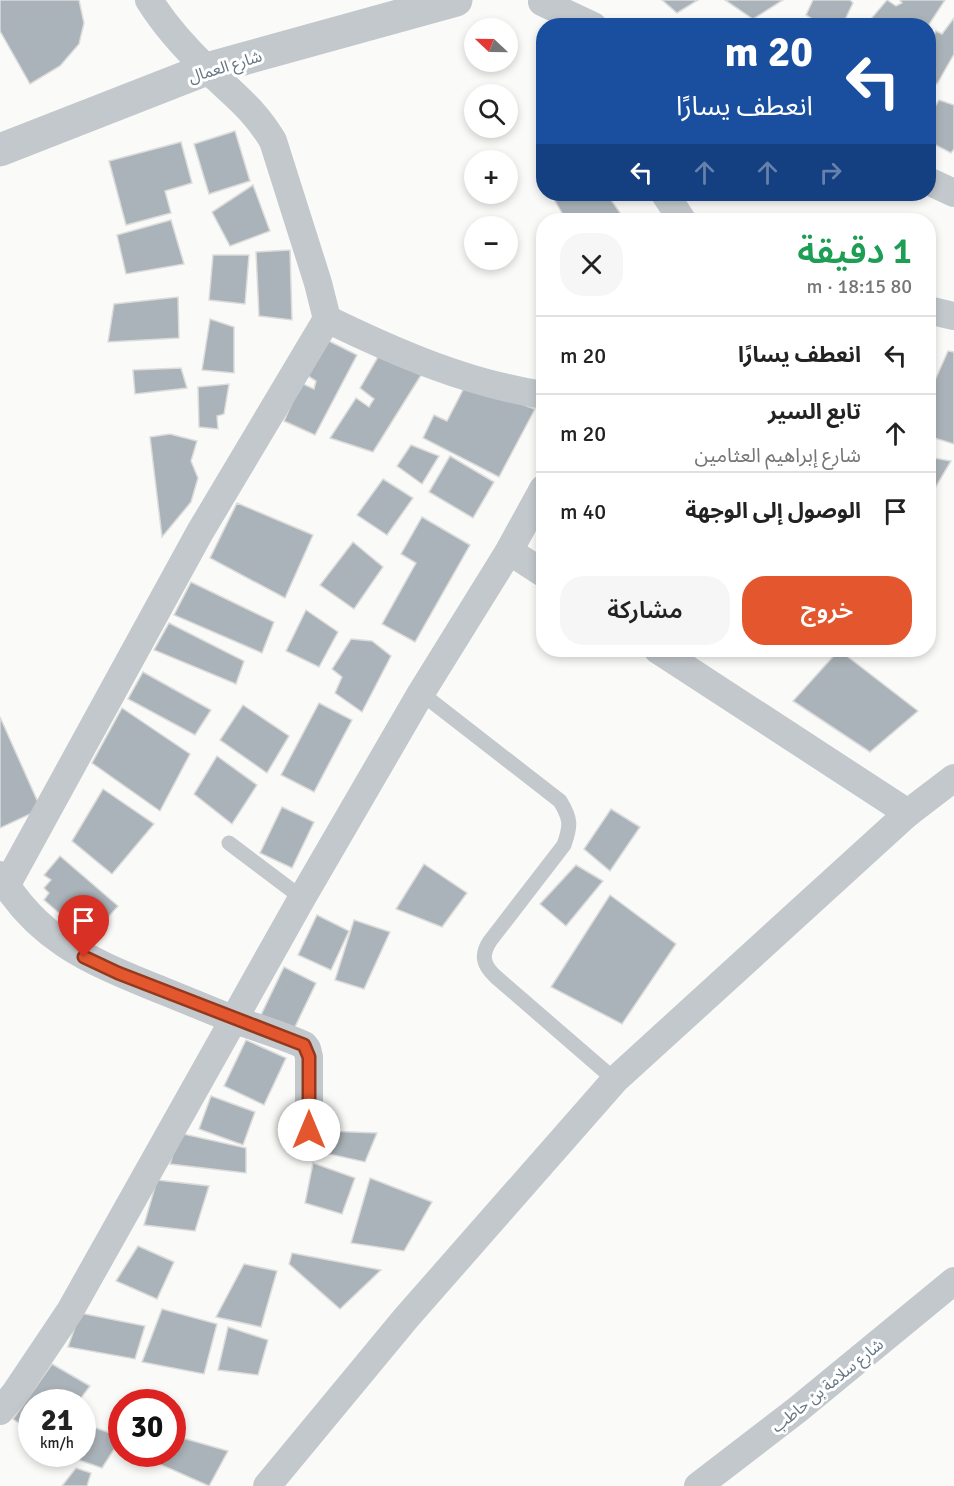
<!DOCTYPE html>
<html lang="ar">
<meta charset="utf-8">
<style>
body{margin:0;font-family:Signika,"Noto Sans Arabic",sans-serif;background:#f6f6f6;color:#222;direction:rtl;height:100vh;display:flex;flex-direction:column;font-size:22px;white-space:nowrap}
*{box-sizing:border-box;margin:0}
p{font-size:20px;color:#767676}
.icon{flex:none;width:33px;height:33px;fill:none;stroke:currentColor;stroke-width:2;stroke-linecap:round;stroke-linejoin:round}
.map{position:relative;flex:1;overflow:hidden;direction:ltr}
.drawer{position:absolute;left:536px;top:213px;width:400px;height:444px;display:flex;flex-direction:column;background:#fff;border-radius:24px;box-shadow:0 3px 9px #0003;direction:rtl}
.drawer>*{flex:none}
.guide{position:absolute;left:536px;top:18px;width:400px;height:183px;border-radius:24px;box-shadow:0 3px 9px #0003;direction:rtl;background:#1a4fa0;color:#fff;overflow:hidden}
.needle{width:39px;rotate:292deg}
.controls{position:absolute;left:464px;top:18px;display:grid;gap:12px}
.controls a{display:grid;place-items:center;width:54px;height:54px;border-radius:50%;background:#fff;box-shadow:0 3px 9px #0003;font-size:30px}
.speed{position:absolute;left:18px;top:1389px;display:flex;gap:12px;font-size:30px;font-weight:700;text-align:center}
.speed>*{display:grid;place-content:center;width:78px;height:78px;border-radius:50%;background:#fff;box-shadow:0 3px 9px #0003;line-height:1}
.speed small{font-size:15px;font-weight:400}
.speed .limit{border:9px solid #d22;background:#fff;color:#111}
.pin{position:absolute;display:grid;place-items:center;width:51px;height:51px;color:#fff;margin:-62px -26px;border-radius:50% 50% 50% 0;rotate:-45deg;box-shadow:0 0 6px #0007}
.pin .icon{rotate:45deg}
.me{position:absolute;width:66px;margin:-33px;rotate:0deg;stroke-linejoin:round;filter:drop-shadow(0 0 4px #0008)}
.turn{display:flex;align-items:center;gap:21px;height:126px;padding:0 24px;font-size:27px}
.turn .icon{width:78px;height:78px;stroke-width:2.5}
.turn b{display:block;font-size:42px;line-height:51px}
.lanes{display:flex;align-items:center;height:57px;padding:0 24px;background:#0003;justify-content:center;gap:30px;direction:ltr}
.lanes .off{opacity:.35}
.round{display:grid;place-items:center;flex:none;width:63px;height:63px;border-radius:24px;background:#f6f6f6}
.head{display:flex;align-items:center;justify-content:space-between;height:102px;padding:0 24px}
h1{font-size:36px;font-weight:600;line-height:45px;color:#1e9e55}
.primary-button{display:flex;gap:12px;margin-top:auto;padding:12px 24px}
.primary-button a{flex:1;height:69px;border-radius:24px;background:#e4572e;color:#fff;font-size:24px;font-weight:600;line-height:69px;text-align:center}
.primary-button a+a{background:#f6f6f6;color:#222}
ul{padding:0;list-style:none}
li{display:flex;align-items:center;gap:18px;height:78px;padding:0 24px;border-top:2px solid #e0e0e0}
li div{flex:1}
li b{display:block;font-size:22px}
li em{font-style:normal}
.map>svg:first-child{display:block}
.building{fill:#aab3b9;stroke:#dcdcda;stroke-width:1.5}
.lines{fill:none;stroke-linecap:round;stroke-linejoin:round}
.service{stroke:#c3c8cc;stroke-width:15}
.minor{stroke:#c3c8cc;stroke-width:28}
.tertiary{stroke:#c3c8cc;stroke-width:33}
.route-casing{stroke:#94391e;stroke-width:15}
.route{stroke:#e4572e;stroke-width:10}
.labels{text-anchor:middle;stroke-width:6;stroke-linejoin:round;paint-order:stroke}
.street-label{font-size:16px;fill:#657683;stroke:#fff}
</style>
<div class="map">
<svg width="954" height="1486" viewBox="0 0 954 1486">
<rect width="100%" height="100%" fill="#fafaf8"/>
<g class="building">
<polygon points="0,0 79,0 84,23 79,44 60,66 30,84 0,31"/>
<polygon points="662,0 698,0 677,13"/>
<polygon points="725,0 783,0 753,19"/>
<polygon points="813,0 850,0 853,3 842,26 823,26 806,15"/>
<polygon points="887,0 896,6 902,3 900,0 945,0 928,26 865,26"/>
<polygon points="954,18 954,54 937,84 928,80 928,44 936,31 942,34"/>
<polygon points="781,19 793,26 778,26"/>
<polygon points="939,100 954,105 954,149 951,153 928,141 928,118"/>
<polygon points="235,131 250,181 209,194 194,144"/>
<polygon points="181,142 192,183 165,191 171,213 126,225 109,161"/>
<polygon points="253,185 270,231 230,246 212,212"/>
<polygon points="551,194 607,194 625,220 566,220"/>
<polygon points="171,220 184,264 126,274 117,235"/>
<polygon points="290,250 292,320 259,316 256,252"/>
<polygon points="213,255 249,255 245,304 209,300"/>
<polygon points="178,297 179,338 108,342 114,304"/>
<polygon points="210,319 234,327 234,373 202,370"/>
<polygon points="327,340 357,355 315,435 284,421 301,383 314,389 316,381 305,374"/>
<polygon points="382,350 423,372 373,452 330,438 356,398 369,407 374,399 360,388"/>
<polygon points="948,351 954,352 954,444 928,436 928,396"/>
<polygon points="181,368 187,388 135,394 133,370"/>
<polygon points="229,384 224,414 217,416 218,429 199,427 198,387"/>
<polygon points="466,384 535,409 499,477 423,438 434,415 447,421"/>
<polygon points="170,434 197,441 191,461 198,478 191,502 162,537 150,437"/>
<polygon points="411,445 439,456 422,484 397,466"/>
<polygon points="450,456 494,482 473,518 429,492"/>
<polygon points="928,457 951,461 928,500"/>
<polygon points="383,479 413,498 387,535 357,515"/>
<polygon points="237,503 313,535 285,598 210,558"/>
<polygon points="422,517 470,545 415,642 382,624 416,563 401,554"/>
<polygon points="353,542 383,567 354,609 320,585"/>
<polygon points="191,582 274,622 262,653 174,615"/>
<polygon points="306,610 338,632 319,667 286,651"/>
<polygon points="169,623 244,661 236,684 154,650"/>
<polygon points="351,639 372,641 391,656 362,712 335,693 342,677 332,669"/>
<polygon points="839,650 918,711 870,752 793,701"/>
<polygon points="143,672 211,710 195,735 128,699"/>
<polygon points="319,703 352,720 314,792 281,775"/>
<polygon points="243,705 289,736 267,773 220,740"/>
<polygon points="122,708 190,754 160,811 92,763"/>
<polygon points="0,717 41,809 0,828"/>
<polygon points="217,756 257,785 232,824 194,794"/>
<polygon points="103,789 154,824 112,874 72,841"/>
<polygon points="282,807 314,822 292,868 260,853"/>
<polygon points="611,809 640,827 610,871 584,849"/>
<polygon points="60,856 118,906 89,939 44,900 49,893 44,888 51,880 44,875"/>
<polygon points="424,864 467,893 442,927 396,909"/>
<polygon points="576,865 603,881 566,926 540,904"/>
<polygon points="610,895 676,944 622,1024 551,987"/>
<polygon points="317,915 349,931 331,970 298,955"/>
<polygon points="354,920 390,932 364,989 335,980"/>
<polygon points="284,967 316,983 293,1031 261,1015"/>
<polygon points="246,1040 286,1058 264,1105 224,1086"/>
<polygon points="211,1096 255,1112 243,1145 199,1129"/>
<polygon points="327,1131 377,1133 365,1162 329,1154"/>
<polygon points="179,1133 246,1148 246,1173 170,1164"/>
<polygon points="313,1163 355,1178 342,1214 305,1203"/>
<polygon points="370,1178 432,1202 404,1251 351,1243"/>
<polygon points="157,1180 209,1186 195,1231 144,1225"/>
<polygon points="138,1246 174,1262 157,1299 116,1281"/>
<polygon points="292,1253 381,1270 340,1309 289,1264"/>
<polygon points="244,1264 277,1271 261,1327 216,1317"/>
<polygon points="162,1309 217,1324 204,1374 142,1362"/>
<polygon points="80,1313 145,1326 135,1359 68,1347"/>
<polygon points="228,1327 268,1340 258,1375 218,1370"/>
<polygon points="52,1364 90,1386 78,1402 32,1402 32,1432 13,1419"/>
<polygon points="90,1426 122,1437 102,1468 73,1458 75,1454 82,1454 82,1440"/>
<polygon points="172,1435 228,1451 209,1486 155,1462 161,1454 172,1454"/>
<polygon points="76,1468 91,1473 87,1486 62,1486"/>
</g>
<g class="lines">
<g class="service">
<path d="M 421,693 L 560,801 C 571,819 571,825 564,845 L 490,941 C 480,956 484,966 496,977 L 615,1080"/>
<polyline points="229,843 302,898"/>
</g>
<g class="minor">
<polyline points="542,2 593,26"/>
<polyline points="928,181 954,193"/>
<polyline points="665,194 682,220"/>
<polyline points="928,310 954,316"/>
<path d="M 327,319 C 397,353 466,383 543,395"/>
<polyline points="509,551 543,573"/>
<polyline points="658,650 908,813"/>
<path d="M 0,875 C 36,937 87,960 151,986 C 179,997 207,1009 235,1020 C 258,1028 282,1035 304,1045 L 307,1049 L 309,1057 L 309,1129"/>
<path d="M 6,886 L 200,532 L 327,319 L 318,283 L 273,141 C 254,109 234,95 208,70 C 186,49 165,26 149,0"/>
<polyline points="0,1411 15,1393 70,1311 302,898 421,693 509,551 543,489"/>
<polyline points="267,1486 406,1318 615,1080 908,813 954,778"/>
<polyline points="698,1486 797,1410 954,1281"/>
</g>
<polyline class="tertiary" points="0,150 207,69 456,0"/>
</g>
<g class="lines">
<defs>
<polyline id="route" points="84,957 118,973 304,1045 309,1057 309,1130"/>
</defs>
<use href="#route" class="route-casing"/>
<use href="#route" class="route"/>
</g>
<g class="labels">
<g class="street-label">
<text transform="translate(225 66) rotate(-17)" y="6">شارع العمال</text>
<text transform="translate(827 1385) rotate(-39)" y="6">شارع سلامة بن حاطب</text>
</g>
</g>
</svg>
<div class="controls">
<a><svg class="needle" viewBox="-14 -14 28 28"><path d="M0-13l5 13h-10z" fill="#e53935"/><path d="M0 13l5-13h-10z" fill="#767676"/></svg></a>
<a><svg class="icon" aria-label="search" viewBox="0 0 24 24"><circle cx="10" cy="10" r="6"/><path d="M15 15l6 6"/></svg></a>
<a>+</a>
<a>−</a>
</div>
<div class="speed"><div>21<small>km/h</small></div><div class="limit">30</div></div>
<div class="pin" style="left:84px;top:957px;background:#d93025"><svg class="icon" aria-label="arrive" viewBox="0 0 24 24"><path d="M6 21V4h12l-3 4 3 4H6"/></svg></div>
<svg class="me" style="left:309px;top:1130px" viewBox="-20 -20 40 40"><circle r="19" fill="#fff"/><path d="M0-13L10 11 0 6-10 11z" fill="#e4572e"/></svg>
<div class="guide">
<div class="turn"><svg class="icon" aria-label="left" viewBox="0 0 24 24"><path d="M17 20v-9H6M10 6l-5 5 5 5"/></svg><div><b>20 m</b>انعطف يسارًا</div></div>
<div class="lanes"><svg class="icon" aria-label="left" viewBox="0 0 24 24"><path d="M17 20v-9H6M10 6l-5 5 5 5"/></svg><svg class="icon off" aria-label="ahead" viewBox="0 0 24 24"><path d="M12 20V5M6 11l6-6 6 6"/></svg><svg class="icon off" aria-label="ahead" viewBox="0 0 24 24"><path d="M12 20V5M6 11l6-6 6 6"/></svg><svg class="icon off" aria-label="right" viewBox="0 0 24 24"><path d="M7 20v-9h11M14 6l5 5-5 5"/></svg></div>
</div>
<section class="drawer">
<div class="head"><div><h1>1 دقيقة</h1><p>80 m · 18:15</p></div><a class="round"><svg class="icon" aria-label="close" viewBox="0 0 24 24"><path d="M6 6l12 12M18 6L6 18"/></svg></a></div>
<ul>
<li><svg class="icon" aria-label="left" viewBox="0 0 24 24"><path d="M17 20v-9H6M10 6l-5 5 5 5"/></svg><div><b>انعطف يسارًا</b></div><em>20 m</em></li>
<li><svg class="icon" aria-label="ahead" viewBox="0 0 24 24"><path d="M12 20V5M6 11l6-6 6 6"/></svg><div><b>تابع السير</b><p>شارع إبراهيم العثامين</p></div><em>20 m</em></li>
<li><svg class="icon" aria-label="arrive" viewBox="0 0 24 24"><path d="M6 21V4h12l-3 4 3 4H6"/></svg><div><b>الوصول إلى الوجهة</b></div><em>40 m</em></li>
</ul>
<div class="primary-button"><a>خروج</a><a>مشاركة</a></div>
</section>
</div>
